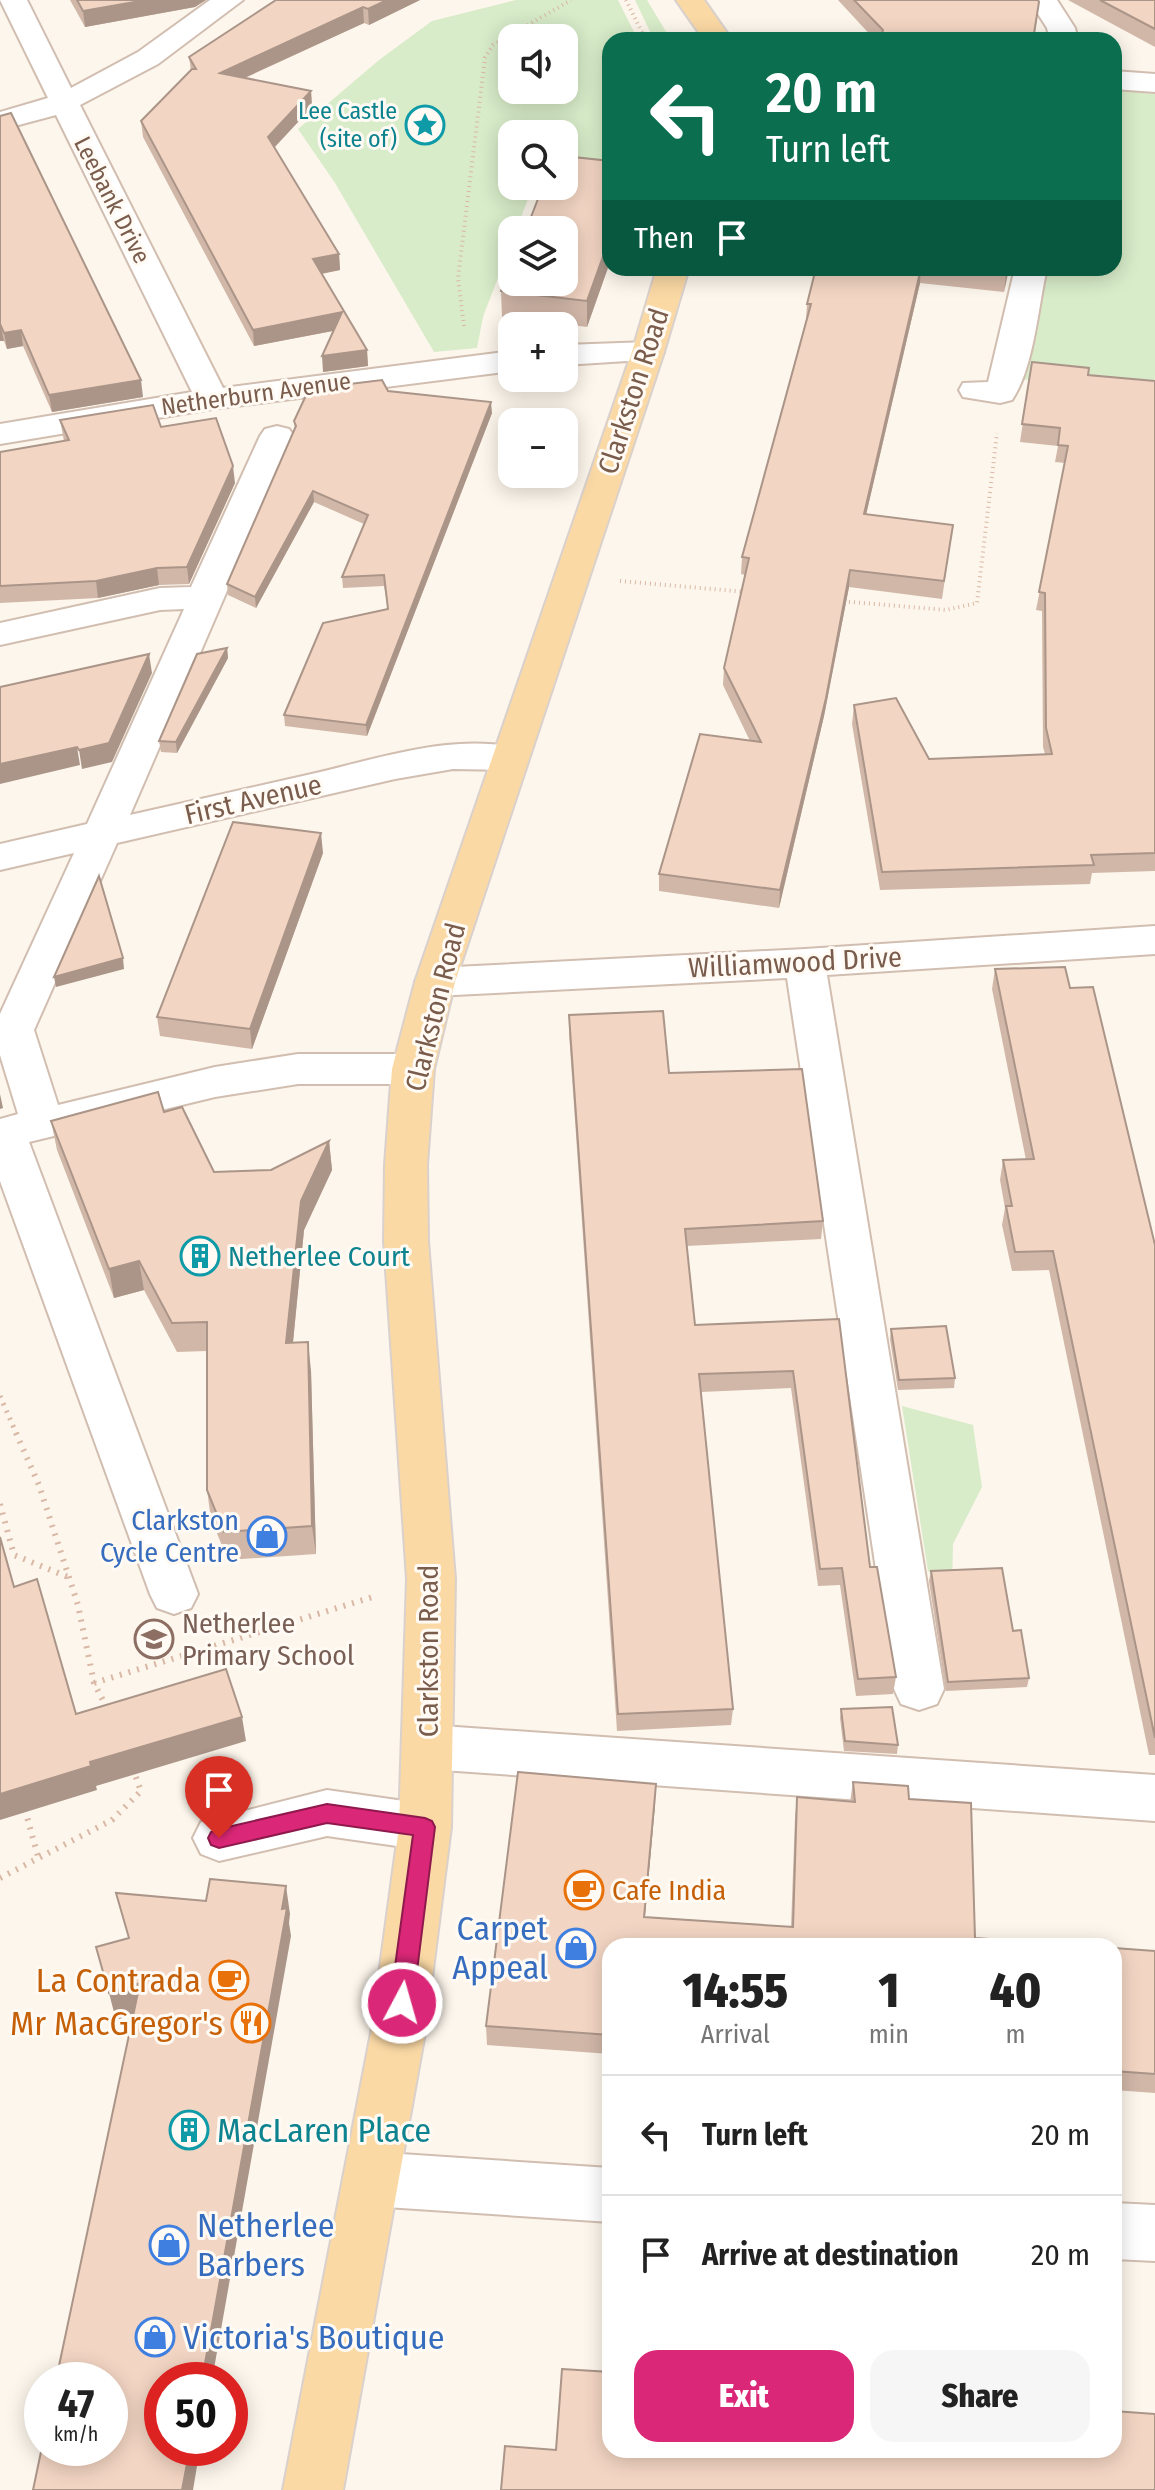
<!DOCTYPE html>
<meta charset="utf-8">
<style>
body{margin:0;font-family:"Fira Sans Condensed",sans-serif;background:#f6f6f6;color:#222;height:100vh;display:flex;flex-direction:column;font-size:30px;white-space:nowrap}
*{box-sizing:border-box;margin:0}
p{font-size:26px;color:#767676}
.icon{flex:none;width:44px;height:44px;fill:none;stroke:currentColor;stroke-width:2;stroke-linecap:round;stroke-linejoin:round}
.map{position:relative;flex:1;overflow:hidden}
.panel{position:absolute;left:602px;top:1938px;width:520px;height:520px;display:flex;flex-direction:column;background:#fff;border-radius:24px;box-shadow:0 4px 20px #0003}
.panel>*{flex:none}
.guide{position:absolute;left:602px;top:32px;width:520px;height:244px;border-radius:24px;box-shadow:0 4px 20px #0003;background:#0b6e4f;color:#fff;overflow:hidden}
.buttons{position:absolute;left:498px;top:24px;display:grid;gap:16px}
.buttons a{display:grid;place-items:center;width:80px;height:80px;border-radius:16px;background:#fff;box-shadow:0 4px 20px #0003;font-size:40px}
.speed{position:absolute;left:24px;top:2362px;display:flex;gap:16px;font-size:40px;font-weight:700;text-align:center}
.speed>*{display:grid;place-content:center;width:104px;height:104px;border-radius:50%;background:#fff;box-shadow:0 4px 20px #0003;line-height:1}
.speed small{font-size:20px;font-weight:400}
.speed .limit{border:12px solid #d22;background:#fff;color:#111}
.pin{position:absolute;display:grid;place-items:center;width:68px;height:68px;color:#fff;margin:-82px -34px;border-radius:50% 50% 50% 0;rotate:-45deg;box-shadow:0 0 8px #0007}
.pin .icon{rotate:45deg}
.me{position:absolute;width:88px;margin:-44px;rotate:6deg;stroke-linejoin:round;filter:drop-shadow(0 0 6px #0008)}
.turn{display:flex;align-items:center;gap:28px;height:168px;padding:0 32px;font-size:36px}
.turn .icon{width:104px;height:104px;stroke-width:2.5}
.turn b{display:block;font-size:56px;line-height:68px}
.then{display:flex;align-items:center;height:76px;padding:0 32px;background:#0003;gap:16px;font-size:30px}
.eta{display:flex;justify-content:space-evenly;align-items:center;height:136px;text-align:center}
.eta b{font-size:48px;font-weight:800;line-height:56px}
.cta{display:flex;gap:16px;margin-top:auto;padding:16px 32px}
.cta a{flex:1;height:92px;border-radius:24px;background:#db2777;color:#fff;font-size:32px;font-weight:800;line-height:92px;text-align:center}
.cta a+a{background:#f6f6f6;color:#222}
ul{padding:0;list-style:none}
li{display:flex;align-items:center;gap:24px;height:120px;padding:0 32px;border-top:2px solid #e0e0e0}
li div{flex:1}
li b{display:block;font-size:30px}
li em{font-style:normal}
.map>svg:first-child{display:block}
.green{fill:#d8ecc9;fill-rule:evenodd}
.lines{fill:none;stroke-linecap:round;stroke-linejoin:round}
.minor-casing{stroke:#d1beb0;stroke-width:4}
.major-casing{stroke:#dad1cd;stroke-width:4}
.path-far2{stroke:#d9b8a5;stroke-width:4;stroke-dasharray:1 4;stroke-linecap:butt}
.path-far1{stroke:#d9b8a5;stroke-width:5;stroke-dasharray:2 6;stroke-linecap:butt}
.path{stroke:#d9b8a5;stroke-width:6;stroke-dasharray:2 7;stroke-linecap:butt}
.minor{fill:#fff;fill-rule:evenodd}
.major{fill:#fbd9a5;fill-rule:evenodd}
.wall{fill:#d1b7a8}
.shaded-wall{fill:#aa9588}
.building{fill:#f3d5c3;stroke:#aa9588;stroke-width:2}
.route{fill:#db2777;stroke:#8e194d;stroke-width:2}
.labels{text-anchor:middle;stroke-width:6;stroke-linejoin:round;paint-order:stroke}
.far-culture-label{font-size:24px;fill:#0d838f;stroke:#fffaf3;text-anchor:end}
.far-street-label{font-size:24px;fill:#7a5c4d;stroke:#fffaf3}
.street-label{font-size:28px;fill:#7a5c4d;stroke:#fffaf3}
.culture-label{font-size:28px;fill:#0d838f;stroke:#fffaf3;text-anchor:start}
.shop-label{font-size:28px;fill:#366cbe;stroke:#fffaf3;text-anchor:end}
.education-label{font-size:28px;fill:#785e54;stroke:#fffaf3;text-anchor:start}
.food-label{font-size:28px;fill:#c56008;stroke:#fffaf3;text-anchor:start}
.near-shop-label{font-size:34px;fill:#366cbe;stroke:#fffaf3;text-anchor:start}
.near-food-label{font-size:34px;fill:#c56008;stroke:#fffaf3;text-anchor:end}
.near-culture-label{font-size:34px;fill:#0d838f;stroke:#fffaf3;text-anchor:start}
</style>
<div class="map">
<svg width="1155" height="2490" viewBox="0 0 1155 2490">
<rect width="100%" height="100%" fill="#fdf6ec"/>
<g class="green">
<path d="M 516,0 L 618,0 L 638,40 L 610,40 L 610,180 L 564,176 L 564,134 L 512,134 L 512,186 L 533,186 L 516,230 L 512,230 L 512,241 L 483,317 L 477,348 L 434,352 L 335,183 L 298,129 L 379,60 L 432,21 ZM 512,38 L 564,38 L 564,90 L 512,90 Z"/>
<polygon points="635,0 647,0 671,40 654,40"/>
<polygon points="1114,90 1155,94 1155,393 1020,379 1041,268 1114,268"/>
<polygon points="902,1406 973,1425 982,1487 953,1544 952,1591 928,1571"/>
</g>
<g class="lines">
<defs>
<g id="minor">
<polygon points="0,0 27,0 71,88 138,52 210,0 243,0 158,64 80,105 223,388 512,351 512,371 212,409 0,444 0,424 192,392 56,115 0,130 0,112 48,98"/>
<polygon points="1029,0 1057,0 1075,28 1078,40 1050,40 1047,28"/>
<polygon points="1114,71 1155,74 1155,92 1114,89"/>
<path d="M 1015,268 L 1047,268 C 1038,307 1034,368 1012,400 L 1000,403 L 963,397 L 959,390 L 963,383 L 988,382 Z"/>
<polygon points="648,342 659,345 664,352 659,359 564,365 564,345"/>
<path d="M 277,426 L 289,429 L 294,436 L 130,815 C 192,801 254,787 316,773 C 380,758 456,732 522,749 L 528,758 L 522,767 L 509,770 L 453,769 L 395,779 L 117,843 L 34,1030 L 58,1105 L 215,1067 L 298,1054 L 413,1054 L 428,1058 L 434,1069 L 428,1080 L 413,1084 L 298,1084 L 215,1097 L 29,1142 L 198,1594 L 191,1608 L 174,1614 L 157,1608 L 150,1594 L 0,1181 L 0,1119 L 18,1114 L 0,1055 L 0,1014 L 74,853 L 0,870 L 0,844 L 87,824 L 184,609 L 160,610 L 0,645 L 0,623 L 160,588 L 191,587 L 260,436 L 265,429 Z"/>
<polygon points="1155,926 1155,954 827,975 944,1689 937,1704 919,1710 901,1704 894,1689 787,978 435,996 421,992 415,982 421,972 435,968 805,949"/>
<polygon points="428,1725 1155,1775 1155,1821 428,1769 410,1763 403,1747 410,1731"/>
<polygon points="327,1790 425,1804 443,1811 451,1827 443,1843 425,1850 327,1836 219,1861 201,1854 193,1838 201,1822"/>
<polygon points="371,2152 610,2168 610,2222 371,2206 351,2198 343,2179 351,2160"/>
<polygon points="1114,2203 1155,2205 1155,2261 1114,2259"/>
</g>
<g id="major">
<polygon points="676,0 704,0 732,40 704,40"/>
<polygon points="657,268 689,268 664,352 455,982 434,1069 427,1165 428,1241 455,1579 451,1827 425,2033 343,2490 283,2490 371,2033 399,1827 407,1579 384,1241 385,1165 392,1069 415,982 632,352"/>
</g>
</defs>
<use href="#minor" class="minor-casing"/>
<use href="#major" class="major-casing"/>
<g class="path-far2">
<polyline points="626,0 646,40"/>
<polyline points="464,326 458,278 485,58 493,45 571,0"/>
<polyline points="620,581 746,592"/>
<polyline points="839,601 946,610 977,603 997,433"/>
</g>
<polyline class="path-far1" points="0,1396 17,1435"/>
<g class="path">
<polyline points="16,1433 39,1485 78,1605 94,1683 107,1708"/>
<polyline points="0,1504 14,1555 68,1577"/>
<polyline points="94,1683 376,1596"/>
<polyline points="25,1810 39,1860"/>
<polyline points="0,1878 112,1820 141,1791 133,1769"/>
</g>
<use href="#minor" class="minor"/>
<use href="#major" class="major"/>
</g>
<g class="wall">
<polygon points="70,0 206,0 195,7 85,27"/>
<polygon points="276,0 420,0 369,25 364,23 245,78 311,91 312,107 274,148 339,254 340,270 322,274 367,350 368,366 323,372 333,331 254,346 143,137 141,121 191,71 189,57"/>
<polygon points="838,0 1038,0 1039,2 1034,40 875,40"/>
<polygon points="1068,0 1155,0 1155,47"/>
<polygon points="0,116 143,397 52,412 23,346 7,349 4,341 0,341"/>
<polygon points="610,161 610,262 587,327 502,317 501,291"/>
<polygon points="816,268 1009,268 1004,292 920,283 866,515 953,525 942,599 849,587 824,716 779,908 659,891 659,874 750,741 723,685 724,668 745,575 741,574 742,557 806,320 807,304"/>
<polygon points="1032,362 1088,375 1155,381 1155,871 1092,873 1090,884 880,890 852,724 854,705 929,759 1045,754 1043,747 1042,611 1036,610 1065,463 1055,462 1058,446 1020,442"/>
<polygon points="388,391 492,413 367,736 285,726 284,715 388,609 384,586 343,588 342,577 364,524 314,502 256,608 228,595 227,584 295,429 294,421"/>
<polygon points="60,420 161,427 235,483 189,584 159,585 98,598 0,603 0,452 64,441"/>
<polygon points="227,648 228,658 177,753 161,752 159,741"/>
<polygon points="323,853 252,1049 160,1036 157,1017"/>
<polygon points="995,969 1070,988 1155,1245 1155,1755 1149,1755 1049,1270 1012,1271 1002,1225 1005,1208 1000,1180 1003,1160 1026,1160 992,989"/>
<polygon points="569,1015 669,1073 823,1221 821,1239 687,1246 695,1325 839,1319 870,1567 896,1677 893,1694 856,1696 840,1585 818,1586 791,1388 701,1392 733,1709 731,1725 617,1731 569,1033"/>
<polygon points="164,1112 214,1172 271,1170 329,1141 332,1170 304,1230 293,1343 311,1371 316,1554 228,1560 211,1519 207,1490 207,1351 177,1352 144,1290 114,1298 57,1150 51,1121"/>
<polygon points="891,1329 955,1378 954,1388 898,1390 890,1339"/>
<polygon points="931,1571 1013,1631 1029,1678 1027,1687 946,1691 929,1581"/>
<polygon points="841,1709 898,1745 897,1754 844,1751 840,1718"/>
<polygon points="853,1782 909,1799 975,1938 610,1946 610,2054 487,2045 486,2026 655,1805 645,1917 791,1927 795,1817 797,1797 850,1802"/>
<polygon points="1114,1948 1155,1951 1155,2093 1114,2090"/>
</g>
<g class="shaded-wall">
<polygon points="146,0 206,0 195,7 85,27 83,11"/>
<polygon points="387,0 420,0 369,25 368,9"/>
<polygon points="363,7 364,23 222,88 220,73"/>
<polygon points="311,91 312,107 269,153 268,137"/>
<polygon points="610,237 610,262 587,327 587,301"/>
<polygon points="339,254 340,270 314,275 313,259"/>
<polygon points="921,268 920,283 862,532 864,514"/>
<polygon points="1008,268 1009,268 1004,292 1006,275"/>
<polygon points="342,312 343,329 254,346 253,330"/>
<polygon points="0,324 4,341 0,341"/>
<polygon points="21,330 23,346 7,349 4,333"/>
<polygon points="367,350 368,366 323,372 322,356"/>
<polygon points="141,380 143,397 52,412 49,395"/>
<polygon points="491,402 492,413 367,736 366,725"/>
<polygon points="233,466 235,483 189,584 187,567"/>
<polygon points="313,491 314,502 256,608 255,597"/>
<polygon points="157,568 159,585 98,598 96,581"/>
<polygon points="850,570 849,587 824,716 779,908 780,890"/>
<polygon points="227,648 228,658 177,753 176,742"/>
<polygon points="149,654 152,673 112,762 82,769 79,750"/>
<polygon points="77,747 80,765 0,784 0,764"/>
<polygon points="321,833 323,853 252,1049 250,1029"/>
<polygon points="123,958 124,969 56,987 54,977"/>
<polygon points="0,1094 3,1108 0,1109"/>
<polygon points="329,1141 332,1170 304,1230 290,1372 286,1343 301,1201"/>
<polygon points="139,1261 144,1290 114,1298 109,1269"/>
<polygon points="308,1342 311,1371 316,1554 312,1526"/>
<polygon points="242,1717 246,1741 96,1786 97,1790 0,1820 0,1794 90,1762"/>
<polygon points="656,1784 655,1805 643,1937 644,1917"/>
<polygon points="286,1886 290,1914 289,1923 291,1936 212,2380 202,2380"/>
<polygon points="140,1983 147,2010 116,2020 109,1993"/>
<polygon points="190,2448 200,2448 193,2490 182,2490"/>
</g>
<g class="building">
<polygon points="77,0 146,0 83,11"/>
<polygon points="276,0 387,0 368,9 363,7 220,73 311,91 268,137 339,254 313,259 367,350 322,356 342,312 253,330 141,121 192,69 196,69 189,57"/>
<polygon points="854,0 1038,0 1039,2 1033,40 880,40 883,30"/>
<polygon points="1100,0 1155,0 1155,29"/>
<polygon points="11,113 141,380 49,395 21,330 4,333 0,324 0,116"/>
<polygon points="564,156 610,161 610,237 587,301 501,291 512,264 512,282 564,282 564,230 526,230 543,186 564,186"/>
<polygon points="816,268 921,268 864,514 953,525 944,581 850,570 826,698 780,890 659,874 700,734 761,742 724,668 749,558 742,557 811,304 807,304"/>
<polygon points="941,268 1008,268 1006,275"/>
<polygon points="1032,362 1089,368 1088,375 1155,381 1155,853 1091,855 1094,865 882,872 854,705 896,698 929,759 1052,754 1046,728 1045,593 1039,592 1068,446 1058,445 1060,428 1022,424"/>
<polygon points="382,380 388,391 491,402 366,725 284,715 323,623 388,609 384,575 342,577 368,515 313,491 255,597 227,584 296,426 294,421 309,389"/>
<polygon points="153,405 161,427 216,418 233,466 187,567 157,568 96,581 0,586 0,452 69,440 60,420"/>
<polygon points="227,648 176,742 159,741 197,654"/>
<polygon points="149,654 109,743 79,750 77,747 0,764 0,687"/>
<polygon points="233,822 321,833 250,1029 157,1017"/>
<polygon points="99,876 123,958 54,977"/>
<polygon points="1065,967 1070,988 1093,987 1155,1245 1155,1738 1053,1251 1015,1252 1006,1206 1012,1206 1003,1160 1034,1159 995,969"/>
<polygon points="663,1011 669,1073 802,1069 823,1221 685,1229 695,1325 839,1319 870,1567 877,1567 896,1677 858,1679 842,1568 820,1569 793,1371 699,1374 733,1709 618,1714 569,1015"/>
<polygon points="158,1092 164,1112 182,1107 214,1172 271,1170 329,1141 301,1201 286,1343 308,1342 312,1526 224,1532 207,1490 207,1322 172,1323 139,1261 109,1269 51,1121"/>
<polygon points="946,1326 955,1378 899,1380 891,1329"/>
<polygon points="0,1537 14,1587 37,1579 76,1714 226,1669 242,1717 90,1762 91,1766 0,1794"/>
<polygon points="1002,1568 1013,1631 1021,1630 1029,1678 948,1682 931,1571"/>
<polygon points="892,1707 898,1745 845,1741 841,1709"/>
<polygon points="518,1772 656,1784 644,1917 793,1927 797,1797 855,1802 853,1782 908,1786 909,1799 971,1803 975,1938 1088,1946 610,1946 610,2035 486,2026"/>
<polygon points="210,1879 286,1886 282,1909 287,1908 202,2380 162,2380 162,2448 190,2448 182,2490 33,2490 42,2447 42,2448 110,2448 110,2380 56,2380 140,1983 109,1993 96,1947 129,1938 116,1893 206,1901"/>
<polygon points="1114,1948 1155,1951 1155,2074 1114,2071"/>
<polygon points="562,2369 610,2372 610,2450 1114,2450 1114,2411 1155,2414 1155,2490 501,2490 505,2446 556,2450"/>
</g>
<polygon class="route" points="327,1804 425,1818 432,1821 435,1827 413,2003 410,2010 402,2013 394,2010 390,2003 413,1835 327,1823 219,1848 211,1845 208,1838 211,1832 219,1829"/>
<defs>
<symbol id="sight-ring" viewBox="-11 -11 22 22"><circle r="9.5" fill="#fffaf3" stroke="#0f9aa8" stroke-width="1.5"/><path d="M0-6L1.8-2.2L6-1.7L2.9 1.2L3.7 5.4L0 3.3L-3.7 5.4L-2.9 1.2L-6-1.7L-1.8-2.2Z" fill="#0f9aa8"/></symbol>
<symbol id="building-ring" viewBox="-11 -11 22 22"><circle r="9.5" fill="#fffaf3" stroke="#0f9aa8" stroke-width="1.5"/><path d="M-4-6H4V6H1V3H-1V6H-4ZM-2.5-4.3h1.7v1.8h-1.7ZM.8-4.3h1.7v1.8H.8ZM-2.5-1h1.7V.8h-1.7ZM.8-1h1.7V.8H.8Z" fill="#0f9aa8"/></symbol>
<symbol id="shop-ring" viewBox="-11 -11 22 22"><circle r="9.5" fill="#fffaf3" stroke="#3f7fe0" stroke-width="1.5"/><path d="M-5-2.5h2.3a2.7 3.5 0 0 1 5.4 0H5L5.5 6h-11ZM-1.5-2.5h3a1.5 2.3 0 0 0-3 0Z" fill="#3f7fe0"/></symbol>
<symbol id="school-ring" viewBox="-11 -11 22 22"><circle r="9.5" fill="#fffaf3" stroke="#8d6e63" stroke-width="1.5"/><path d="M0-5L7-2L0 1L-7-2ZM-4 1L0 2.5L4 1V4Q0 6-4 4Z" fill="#8d6e63"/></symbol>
<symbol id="cafe-ring" viewBox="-11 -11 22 22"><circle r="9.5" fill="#fffaf3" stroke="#e8710a" stroke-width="1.5"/><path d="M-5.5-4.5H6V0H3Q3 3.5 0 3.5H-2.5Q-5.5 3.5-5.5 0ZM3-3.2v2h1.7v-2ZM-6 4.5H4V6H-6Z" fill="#e8710a"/></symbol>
<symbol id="restaurant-ring" viewBox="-11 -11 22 22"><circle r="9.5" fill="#fffaf3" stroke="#e8710a" stroke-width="1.5"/><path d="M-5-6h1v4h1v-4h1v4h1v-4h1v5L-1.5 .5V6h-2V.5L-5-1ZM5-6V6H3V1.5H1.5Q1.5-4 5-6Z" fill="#e8710a"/></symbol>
</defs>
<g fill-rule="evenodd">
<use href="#sight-ring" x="403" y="103" width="44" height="44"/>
<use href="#building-ring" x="178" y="1234" width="44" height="44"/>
<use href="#shop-ring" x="245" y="1514" width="44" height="44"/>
<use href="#school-ring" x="132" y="1617" width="44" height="44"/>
<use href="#cafe-ring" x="562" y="1868" width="44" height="44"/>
<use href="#shop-ring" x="554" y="1926" width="44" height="44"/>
<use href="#cafe-ring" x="207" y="1958" width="44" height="44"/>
<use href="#restaurant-ring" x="229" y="2001" width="44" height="44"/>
<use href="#building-ring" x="167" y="2108" width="44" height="44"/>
<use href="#shop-ring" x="147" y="2223" width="44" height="44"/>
<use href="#shop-ring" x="133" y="2315" width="44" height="44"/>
</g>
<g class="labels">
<g class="far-culture-label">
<text x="397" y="119">Lee Castle<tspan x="397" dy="28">(site of)</tspan></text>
</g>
<g class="far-street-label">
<text transform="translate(112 200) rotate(63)" y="8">Leebank Drive</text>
<text transform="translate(256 394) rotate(-8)" y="8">Netherburn Avenue</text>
</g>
<g class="street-label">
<text transform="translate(633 391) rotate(-72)" y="10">Clarkston Road</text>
<text transform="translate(253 799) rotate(-13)" y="10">First Avenue</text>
<text transform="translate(795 962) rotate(-3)" y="10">Williamwood Drive</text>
<text transform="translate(435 1007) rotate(-76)" y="10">Clarkston Road</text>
<text transform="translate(428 1651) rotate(-90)" y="10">Clarkston Road</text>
</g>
<g class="culture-label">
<text x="228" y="1266">Netherlee Court</text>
</g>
<g class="shop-label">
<text x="239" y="1530">Clarkston<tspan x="239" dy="32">Cycle Centre</tspan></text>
</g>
<g class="education-label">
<text x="182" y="1633">Netherlee<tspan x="182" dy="32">Primary School</tspan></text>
</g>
<g class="food-label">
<text x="612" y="1900">Cafe India</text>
</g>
<g class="near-shop-label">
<text x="548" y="1940" text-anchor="end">Carpet<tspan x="548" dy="39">Appeal</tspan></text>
<text x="197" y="2237">Netherlee<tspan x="197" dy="39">Barbers</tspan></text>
<text x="183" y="2349">Victoria's Boutique</text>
</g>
<g class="near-food-label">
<text x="201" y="1992">La Contrada</text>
<text x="223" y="2035">Mr MacGregor's</text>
</g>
<g class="near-culture-label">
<text x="217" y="2142">MacLaren Place</text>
</g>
</g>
</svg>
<div class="buttons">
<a><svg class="icon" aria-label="sound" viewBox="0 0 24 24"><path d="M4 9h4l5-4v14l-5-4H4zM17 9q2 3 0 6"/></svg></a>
<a><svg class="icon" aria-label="search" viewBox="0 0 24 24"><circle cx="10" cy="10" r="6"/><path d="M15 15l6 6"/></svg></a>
<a><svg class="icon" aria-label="layers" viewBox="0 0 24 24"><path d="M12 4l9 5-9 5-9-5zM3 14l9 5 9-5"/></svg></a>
<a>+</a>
<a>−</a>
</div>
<div class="speed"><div>47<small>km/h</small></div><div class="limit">50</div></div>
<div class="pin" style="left:219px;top:1838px;background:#d93025"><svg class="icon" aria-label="arrive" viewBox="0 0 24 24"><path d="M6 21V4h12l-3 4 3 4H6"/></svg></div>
<svg class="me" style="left:402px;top:2003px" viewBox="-20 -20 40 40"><circle r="17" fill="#db2777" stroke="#fff" stroke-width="3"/><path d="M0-11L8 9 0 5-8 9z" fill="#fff"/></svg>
<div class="guide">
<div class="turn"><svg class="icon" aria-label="left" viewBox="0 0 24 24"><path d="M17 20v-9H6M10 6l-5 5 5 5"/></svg><div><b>20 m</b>Turn left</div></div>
<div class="then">Then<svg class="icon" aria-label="arrive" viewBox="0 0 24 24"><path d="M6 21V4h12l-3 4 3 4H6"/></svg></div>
</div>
<section class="panel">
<div class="eta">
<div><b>14:55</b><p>Arrival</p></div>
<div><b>1</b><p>min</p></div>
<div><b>40</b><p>m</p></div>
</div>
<ul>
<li><svg class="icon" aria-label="left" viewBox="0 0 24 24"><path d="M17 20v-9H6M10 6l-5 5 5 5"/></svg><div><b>Turn left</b></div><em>20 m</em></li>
<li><svg class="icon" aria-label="arrive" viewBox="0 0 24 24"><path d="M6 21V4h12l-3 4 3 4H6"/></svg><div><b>Arrive at destination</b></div><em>20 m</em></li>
</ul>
<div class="cta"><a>Exit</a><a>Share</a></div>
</section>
</div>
